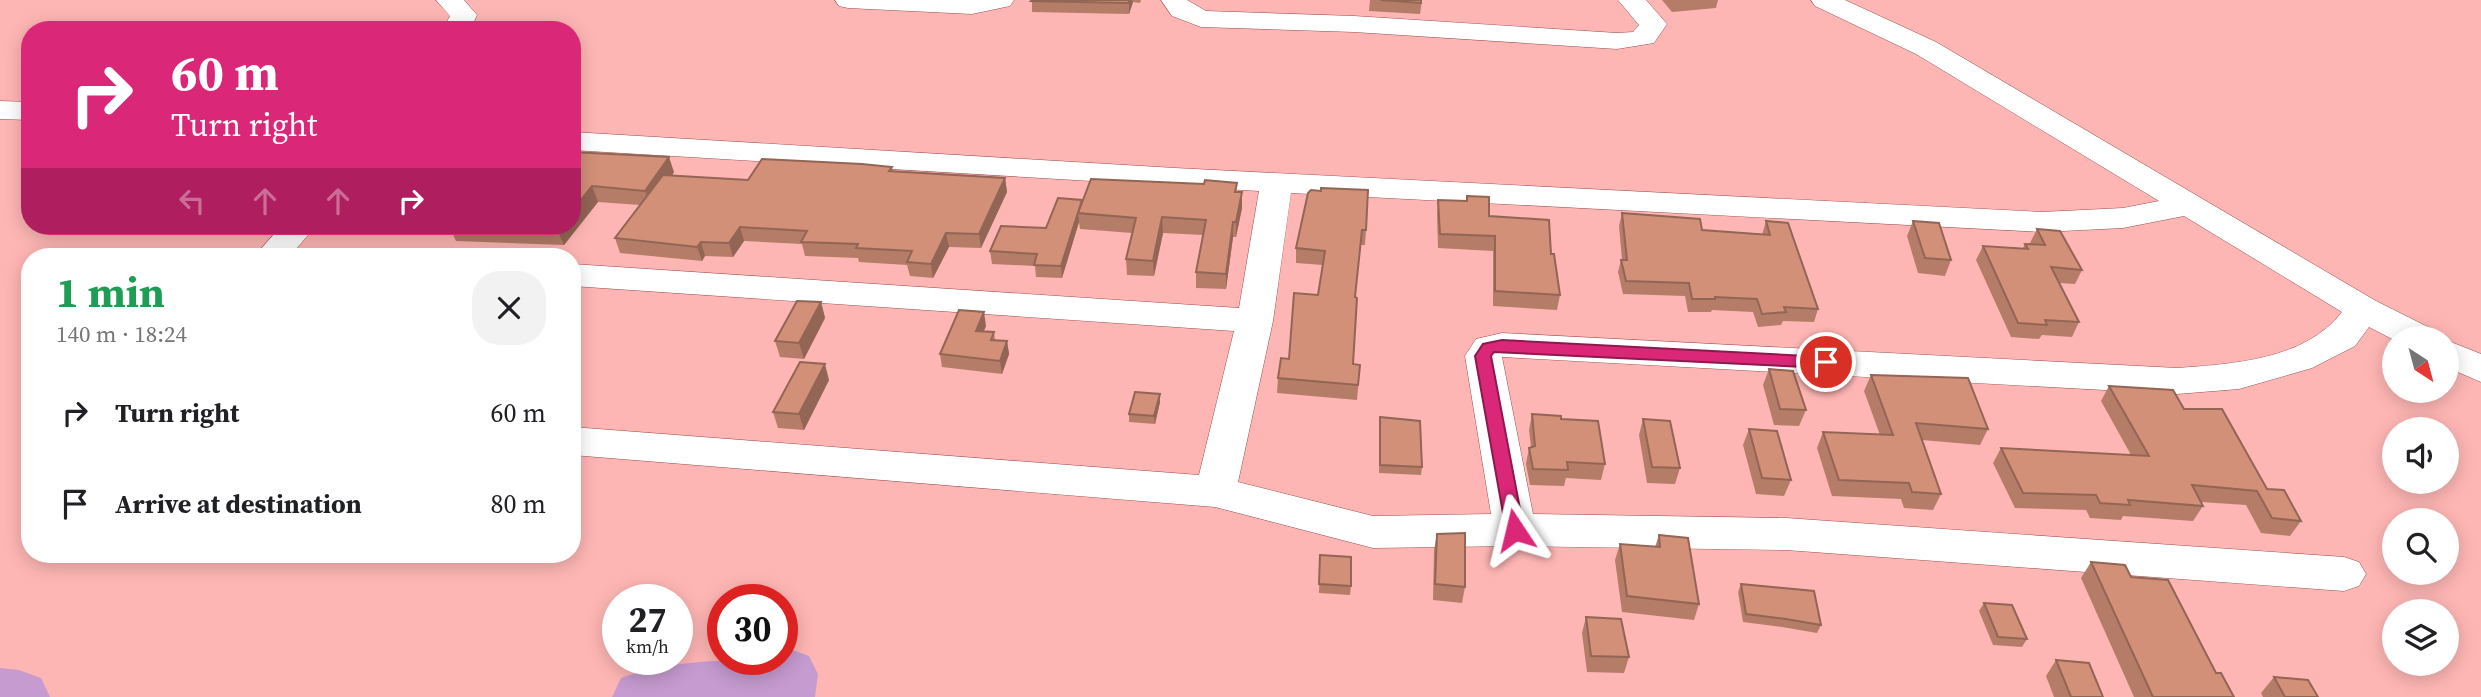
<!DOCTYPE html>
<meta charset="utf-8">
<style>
body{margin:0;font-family:"Source Serif 4",serif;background:#f2f2f2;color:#202124;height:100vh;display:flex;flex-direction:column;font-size:26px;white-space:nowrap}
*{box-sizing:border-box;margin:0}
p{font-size:23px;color:#757577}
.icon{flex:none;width:38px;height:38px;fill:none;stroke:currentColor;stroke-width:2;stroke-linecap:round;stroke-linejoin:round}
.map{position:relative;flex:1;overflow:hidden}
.side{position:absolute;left:21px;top:248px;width:560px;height:315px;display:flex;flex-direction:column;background:#fff;border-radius:28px;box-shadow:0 4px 18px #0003}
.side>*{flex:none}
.guide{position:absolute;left:21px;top:21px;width:560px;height:214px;border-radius:28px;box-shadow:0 4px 18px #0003;background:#db2777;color:#fff;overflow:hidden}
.needle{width:46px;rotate:144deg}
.buttons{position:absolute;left:2382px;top:326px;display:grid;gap:14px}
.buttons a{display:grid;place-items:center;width:77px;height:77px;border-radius:50%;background:#fff;box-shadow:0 4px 18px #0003;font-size:35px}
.speed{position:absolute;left:602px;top:584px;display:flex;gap:14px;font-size:35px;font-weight:700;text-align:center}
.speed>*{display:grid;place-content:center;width:91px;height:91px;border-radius:50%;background:#fff;box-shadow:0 4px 18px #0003;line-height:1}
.speed small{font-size:18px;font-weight:400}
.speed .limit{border:10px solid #d22;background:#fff;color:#111}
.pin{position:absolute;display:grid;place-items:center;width:60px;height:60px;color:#fff;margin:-30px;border:4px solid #fff;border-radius:50%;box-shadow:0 2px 7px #0007}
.me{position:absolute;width:77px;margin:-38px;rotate:350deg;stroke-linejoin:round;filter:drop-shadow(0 0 5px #0008)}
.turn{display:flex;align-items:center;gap:24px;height:147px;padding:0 35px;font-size:32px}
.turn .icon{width:91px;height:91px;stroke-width:2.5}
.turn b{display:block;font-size:49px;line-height:60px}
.lanes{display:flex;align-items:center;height:66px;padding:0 35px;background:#0003;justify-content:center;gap:35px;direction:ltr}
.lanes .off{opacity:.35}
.round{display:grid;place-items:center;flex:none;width:74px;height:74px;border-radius:28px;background:#f2f2f2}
.overview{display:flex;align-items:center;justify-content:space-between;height:119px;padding:0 35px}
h1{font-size:42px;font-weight:700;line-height:52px;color:#1e9e55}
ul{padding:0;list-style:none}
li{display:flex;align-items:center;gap:21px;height:91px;padding:0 35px}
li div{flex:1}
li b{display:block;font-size:26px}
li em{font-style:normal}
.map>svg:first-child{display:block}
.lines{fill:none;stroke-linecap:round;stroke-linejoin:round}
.river{fill:#c69bd0;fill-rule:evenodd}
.minor-casing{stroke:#9c4d4e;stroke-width:1}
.minor{fill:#fff;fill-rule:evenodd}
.wall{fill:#b57c68}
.shaded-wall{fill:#936555}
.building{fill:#d29079;stroke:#936555;stroke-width:2}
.route{fill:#db2777;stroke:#8e194d;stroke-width:2}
</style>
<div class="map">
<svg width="2481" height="697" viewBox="0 0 2481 697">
<rect width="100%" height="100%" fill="#feb6b4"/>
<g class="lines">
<g class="river">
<path d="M 787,648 L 809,656 L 818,674 L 815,697 L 612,697 L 621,678 C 675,659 726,660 782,660 L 782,649 Z"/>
<polygon points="0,668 19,670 41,678 50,697 0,697"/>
</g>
<defs>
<g id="minor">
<polygon points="436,0 464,0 477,15 470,30 442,30 450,16"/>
<polygon points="835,0 1014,0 1010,6 972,14 848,8 839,6"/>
<polygon points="1161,0 1187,0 1206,11 1354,16 1617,33 1633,32 1639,25 1618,0 1646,0 1667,24 1654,43 1617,49 1354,32 1201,27 1172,16"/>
<path d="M 1811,0 L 1845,0 L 1936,42 L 2376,301 L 2432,329 L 2437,338 L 2394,338 L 2394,340 L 2369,327 L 2355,346 L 2312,368 L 2239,389 L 2177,394 L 1502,357 L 1533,514 L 1786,518 L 2344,557 L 2359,562 L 2366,574 L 2359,586 L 2344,591 L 1786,550 L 1515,546 L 1373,548 L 1215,507 L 572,455 L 572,427 L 1199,475 L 1234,331 L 572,286 L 572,264 L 1239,308 L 1259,191 L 572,150 L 572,132 L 1175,168 L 2042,212 L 2123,208 L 2159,201 L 1916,54 L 1815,6 ZM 1291,193 L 2042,232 L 2123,228 L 2184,216 L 2342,312 C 2305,360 2233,364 2177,368 L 1502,333 L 1476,339 L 1465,356 L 1491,514 L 1373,516 L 1238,482 L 1273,321 Z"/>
<polygon points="0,101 30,102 30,120 0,119"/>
<polygon points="281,226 316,226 289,257 254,257"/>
<polygon points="2446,340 2481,354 2481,382 2446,367"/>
</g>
</defs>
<use href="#minor" class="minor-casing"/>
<use href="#minor" class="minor"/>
</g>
<g class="wall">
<polygon points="1032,0 1141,0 1140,3 1133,2 1129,14 1032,12"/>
<polygon points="1370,0 1422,0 1420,14 1369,11"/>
<polygon points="1662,0 1718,0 1716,8 1672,12"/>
<polygon points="572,152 674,172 672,176 748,180 892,167 893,171 1005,178 1007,192 981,248 949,247 933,278 910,276 907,265 859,262 858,258 805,256 802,244 744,241 733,257 705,256 702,261 620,253 615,238 640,205 598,202 564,245 456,241 449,226 572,226"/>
<polygon points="1204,184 1242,192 1242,208 1236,237 1233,237 1226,289 1196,288 1196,272 1203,235 1163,233 1154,276 1127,275 1126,259 1132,233 1080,229 1079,222 1062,278 1036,277 1035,266 992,264 990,251 1046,228 1082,204"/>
<polygon points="1308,193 1366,230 1365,245 1360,245 1355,297 1353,364 1360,365 1357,400 1277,393 1278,378 1289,359 1318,295 1323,265 1296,263 1296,248"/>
<polygon points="1467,196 1489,216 1551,254 1560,295 1557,310 1493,306 1493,251 1438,248 1437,215 1438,200 1466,201"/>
<polygon points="1622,213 1702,230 1762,235 1766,221 1818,309 1814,322 1783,321 1781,325 1758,327 1753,312 1712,310 1711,312 1688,312 1685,296 1623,294 1618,272 1621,260 1622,260 1619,226"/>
<polygon points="1913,221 1951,260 1945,276 1918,273 1907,236"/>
<polygon points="2037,229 2082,270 2075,284 2059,283 2079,322 2072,337 2042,335 2039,339 2011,337 1976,260 1983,246 2023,248 2025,244 2030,243"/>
<polygon points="821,302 825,318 804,359 780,357 775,341"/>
<polygon points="986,326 983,332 994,332 995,340 1007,341 1009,354 1002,374 942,367 940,354"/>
<polygon points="1769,369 1806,410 1799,426 1774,425 1763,385"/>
<polygon points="1871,375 1988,429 1980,445 1922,440 1941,494 1933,510 1904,508 1901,499 1832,496 1817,448 1823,432 1880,435 1864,391"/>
<polygon points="829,380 804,430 778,428 773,412"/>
<polygon points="2109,386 2184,409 2301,521 2290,536 2261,533 2246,505 2201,502 2203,506 2193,521 2123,516 2121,520 2090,518 2086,510 2015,508 1993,463 2001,448 2131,455 2101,401"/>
<polygon points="1160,402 1155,424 1129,422 1129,414"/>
<polygon points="1532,414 1561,419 1605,464 1601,480 1566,478 1564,486 1530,485 1526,464 1529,448 1531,447 1529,430"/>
<polygon points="1380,417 1422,467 1421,475 1379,473"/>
<polygon points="1643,419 1680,468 1675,484 1647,483 1639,435"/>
<polygon points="1749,429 1791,480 1784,496 1756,494 1743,445"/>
<polygon points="1437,534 1465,587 1462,603 1433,600 1434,550"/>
<polygon points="1659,535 1699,604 1694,620 1622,612 1615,560 1620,544 1655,547"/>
<polygon points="1320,555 1351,586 1350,595 1319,593"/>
<polygon points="2091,562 2131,577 2216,673 2234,697 2134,697 2081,578"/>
<polygon points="1741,584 1821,625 1817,633 1782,627 1743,622 1738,592"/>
<polygon points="1984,603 2027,639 2022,647 1993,645 1979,611"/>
<polygon points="1586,617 1629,657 1624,673 1587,672 1582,633"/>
<polygon points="2056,660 2103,697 2054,697 2046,676"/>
<polygon points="2274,677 2318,697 2263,697 2261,693"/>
</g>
<g class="shaded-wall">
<polygon points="1129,0 1132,0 1133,2 1129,14"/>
<polygon points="669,157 674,172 651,206 645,191"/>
<polygon points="1005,178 1007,192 981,248 979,234"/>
<polygon points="592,186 598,202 564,245 557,230 560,226 572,226 572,211"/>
<polygon points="1242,192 1242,208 1236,237 1236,222"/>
<polygon points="1082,200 1083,212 1078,213 1079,222 1062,278 1061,266"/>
<polygon points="1162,217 1163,233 1154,276 1153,261"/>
<polygon points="1233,222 1233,237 1226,289 1226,274"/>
<polygon points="740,227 744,241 733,257 729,243"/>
<polygon points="946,233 949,247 933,278 931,264"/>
<polygon points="701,242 705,256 702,261 697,247"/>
<polygon points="821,302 825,318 804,359 799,343"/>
<polygon points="984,312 986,326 978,344 976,331"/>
<polygon points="1007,341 1009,354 1002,374 1000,361"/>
<polygon points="825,364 829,380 804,430 799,414"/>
<polygon points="1160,394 1160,402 1155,424 1154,416"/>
</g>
<g class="building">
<polygon points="1032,0 1129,0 1129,3 1031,1"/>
<polygon points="1381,0 1421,0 1421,3"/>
<polygon points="572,152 669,157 645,191 592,186 572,211"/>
<polygon points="762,159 862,164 892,167 889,171 1005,178 979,234 946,233 931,264 907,262 912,251 856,248 858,244 801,242 807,231 740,227 729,243 701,242 697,247 615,238 663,175 748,180"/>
<polygon points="1091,179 1204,184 1205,180 1237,183 1235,192 1242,192 1236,222 1233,222 1226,274 1196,272 1206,220 1162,217 1153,261 1126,259 1136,218 1078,213"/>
<polygon points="1321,188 1368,190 1366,230 1362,230 1355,297 1357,298 1353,364 1360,365 1358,385 1278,378 1281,358 1289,359 1294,293 1318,295 1325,251 1296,248 1308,193 1311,190 1321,191"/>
<polygon points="1467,196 1489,197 1489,216 1549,220 1551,254 1554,254 1560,295 1495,291 1495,236 1440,234 1438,200 1467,201"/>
<polygon points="1058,198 1082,200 1061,266 1034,265 1037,254 990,251 1001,226 1046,228"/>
<polygon points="1622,213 1700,219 1702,230 1770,235 1766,221 1788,223 1818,309 1784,307 1786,312 1762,314 1757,299 1715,297 1715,299 1692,299 1689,283 1626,281 1621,260 1627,260"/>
<polygon points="1913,221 1939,223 1951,260 1925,258"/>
<polygon points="466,226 560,226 557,230"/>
<polygon points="2037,229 2060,231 2082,270 2051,267 2079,322 2045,320 2047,325 2018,323 1983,246 2028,249 2025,244 2045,245"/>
<polygon points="797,301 821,302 799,343 775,341"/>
<polygon points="959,310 984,312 976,331 994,332 991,340 1007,341 1000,361 940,354"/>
<polygon points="800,362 825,364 799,414 773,412"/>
<polygon points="1769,369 1793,371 1806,410 1780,409"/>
<polygon points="1871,375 1968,378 1988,429 1916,423 1941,494 1912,492 1909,483 1839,480 1823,432 1893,435"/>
<polygon points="2109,386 2173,390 2184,409 2222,409 2267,489 2284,490 2301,521 2272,518 2257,491 2192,485 2203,506 2128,500 2130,505 2100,503 2096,495 2023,493 2001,448 2149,456"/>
<polygon points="1135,392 1160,394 1154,416 1129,414"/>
<polygon points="1532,414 1561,416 1561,419 1598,421 1605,464 1567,462 1568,470 1533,469 1529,448 1535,446"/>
<polygon points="1380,417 1420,421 1422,467 1380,465"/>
<polygon points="1643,419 1670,421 1680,468 1652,467"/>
<polygon points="1749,429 1777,431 1791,480 1762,478"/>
<polygon points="1465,533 1465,587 1435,584 1437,534"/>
<polygon points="1659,535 1688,538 1699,604 1627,596 1620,544 1660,547"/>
<polygon points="1320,555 1351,557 1351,586 1319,584"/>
<polygon points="2091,562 2125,565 2131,577 2168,580 2216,673 2221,673 2234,697 2153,697"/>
<polygon points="1741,584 1814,591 1821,625 1786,619 1746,614"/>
<polygon points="1984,603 2012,605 2027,639 1998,637"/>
<polygon points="1586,617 1621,619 1629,657 1591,656"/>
<polygon points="2056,660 2089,663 2103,697 2071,697"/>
<polygon points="2274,677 2308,680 2318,697 2285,697"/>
</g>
<polygon class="route" points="1502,340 1826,357 1834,362 1826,368 1494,352 1491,356 1524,530 1521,535 1509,535 1506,530 1475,356 1483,344"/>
</svg>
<div class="buttons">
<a><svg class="needle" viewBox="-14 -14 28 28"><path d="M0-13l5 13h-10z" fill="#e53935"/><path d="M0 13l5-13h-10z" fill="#757577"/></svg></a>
<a><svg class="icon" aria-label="sound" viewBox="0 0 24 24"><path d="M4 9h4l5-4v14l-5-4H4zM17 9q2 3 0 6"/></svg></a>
<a><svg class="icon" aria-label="search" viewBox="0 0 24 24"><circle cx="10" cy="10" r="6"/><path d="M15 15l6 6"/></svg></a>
<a><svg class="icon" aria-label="layers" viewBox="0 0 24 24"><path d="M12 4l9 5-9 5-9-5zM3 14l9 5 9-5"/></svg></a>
</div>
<div class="speed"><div>27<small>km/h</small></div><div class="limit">30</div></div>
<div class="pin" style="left:1826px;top:362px;background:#d93025"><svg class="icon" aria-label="arrive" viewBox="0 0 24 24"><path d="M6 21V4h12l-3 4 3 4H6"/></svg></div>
<svg class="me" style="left:1515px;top:530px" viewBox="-20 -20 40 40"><path d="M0-17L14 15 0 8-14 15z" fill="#db2777" stroke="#fff" stroke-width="4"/></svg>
<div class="guide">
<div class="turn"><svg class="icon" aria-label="right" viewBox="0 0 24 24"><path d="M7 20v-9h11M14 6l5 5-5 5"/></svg><div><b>60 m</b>Turn right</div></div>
<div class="lanes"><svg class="icon off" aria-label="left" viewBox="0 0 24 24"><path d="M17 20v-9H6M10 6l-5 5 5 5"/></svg><svg class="icon off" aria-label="ahead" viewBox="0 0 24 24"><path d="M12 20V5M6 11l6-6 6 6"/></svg><svg class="icon off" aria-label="ahead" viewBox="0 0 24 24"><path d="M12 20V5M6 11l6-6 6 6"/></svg><svg class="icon" aria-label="right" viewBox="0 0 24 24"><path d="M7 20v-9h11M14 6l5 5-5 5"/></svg></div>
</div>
<section class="side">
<div class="overview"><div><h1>1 min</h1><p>140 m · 18:24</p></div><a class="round"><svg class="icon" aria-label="close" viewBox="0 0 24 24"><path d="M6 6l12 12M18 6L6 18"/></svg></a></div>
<ul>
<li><svg class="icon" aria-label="right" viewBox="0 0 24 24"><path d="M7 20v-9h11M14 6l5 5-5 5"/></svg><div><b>Turn right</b></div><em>60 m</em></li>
<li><svg class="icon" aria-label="arrive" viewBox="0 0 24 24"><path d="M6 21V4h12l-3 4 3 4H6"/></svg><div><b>Arrive at destination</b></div><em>80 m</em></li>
</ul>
</section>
</div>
